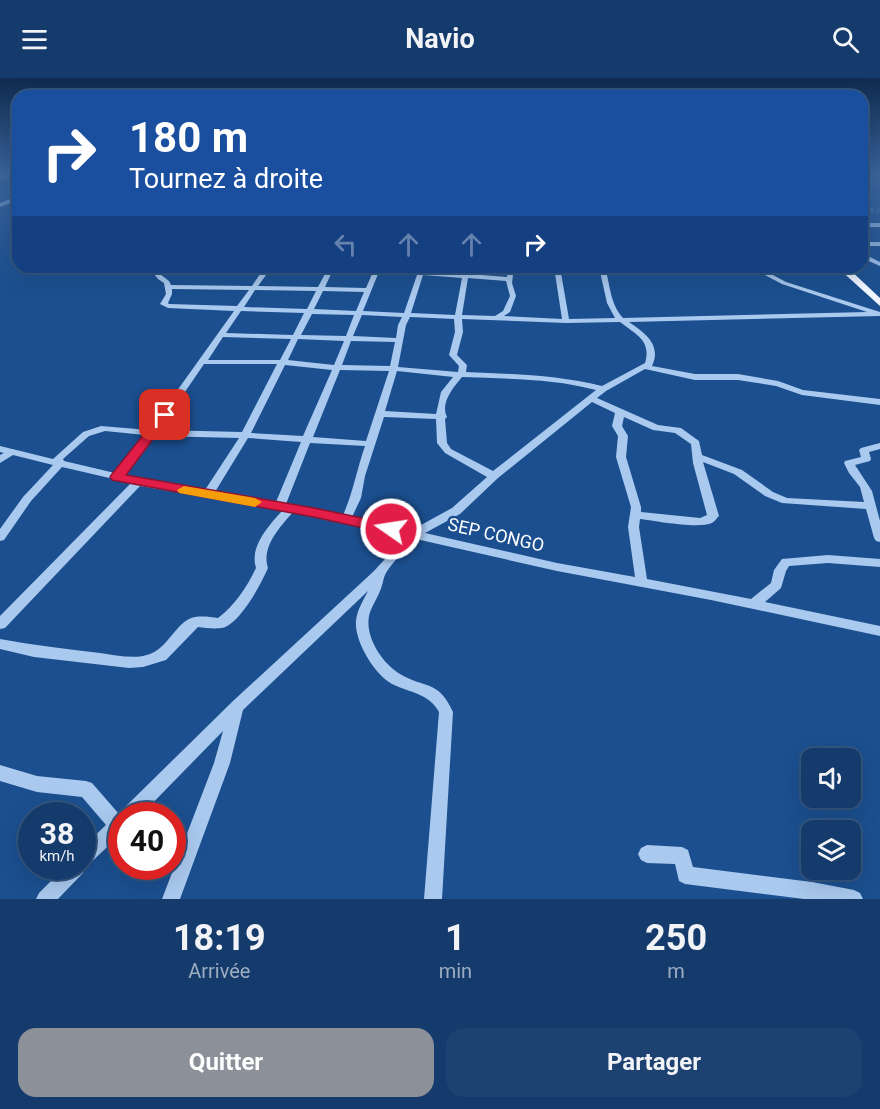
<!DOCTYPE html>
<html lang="fr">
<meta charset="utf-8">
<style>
body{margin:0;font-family:Roboto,sans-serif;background:#1d4271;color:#f1f3f6;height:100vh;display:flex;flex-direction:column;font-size:22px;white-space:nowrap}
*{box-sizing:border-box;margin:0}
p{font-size:20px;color:#9dadc1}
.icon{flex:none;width:33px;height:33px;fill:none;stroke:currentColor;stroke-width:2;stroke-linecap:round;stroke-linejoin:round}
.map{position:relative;height:821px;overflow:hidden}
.panel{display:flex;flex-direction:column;background:#143b6b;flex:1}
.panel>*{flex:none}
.top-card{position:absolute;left:12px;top:12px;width:856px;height:183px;border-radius:18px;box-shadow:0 6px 24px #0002,0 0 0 2px #33557e;background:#1a4fa0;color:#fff;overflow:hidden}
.tools{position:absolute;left:801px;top:670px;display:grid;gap:12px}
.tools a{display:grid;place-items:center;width:60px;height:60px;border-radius:12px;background:#143b6b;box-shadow:0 6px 24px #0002,0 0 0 2px #33557e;font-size:30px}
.speed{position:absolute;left:18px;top:724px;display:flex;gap:12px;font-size:30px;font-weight:700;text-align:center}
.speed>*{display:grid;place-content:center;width:78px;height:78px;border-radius:50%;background:#143b6b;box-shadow:0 6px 24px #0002,0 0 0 2px #33557e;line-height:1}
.speed small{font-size:15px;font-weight:400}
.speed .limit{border:9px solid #d22;background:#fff;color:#111}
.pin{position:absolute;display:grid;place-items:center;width:51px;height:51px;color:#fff;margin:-26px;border-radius:12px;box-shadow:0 3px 9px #0006}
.me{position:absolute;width:66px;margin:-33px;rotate:283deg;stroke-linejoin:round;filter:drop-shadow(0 0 4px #0008)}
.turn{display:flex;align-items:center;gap:21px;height:126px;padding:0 18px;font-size:27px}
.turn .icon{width:78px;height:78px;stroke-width:2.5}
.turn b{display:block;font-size:42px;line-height:51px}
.lanes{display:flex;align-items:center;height:57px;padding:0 18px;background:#0003;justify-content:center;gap:30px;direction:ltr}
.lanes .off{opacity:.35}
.eta{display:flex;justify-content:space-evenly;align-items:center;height:102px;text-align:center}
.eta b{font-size:36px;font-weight:700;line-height:42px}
.button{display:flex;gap:12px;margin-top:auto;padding:12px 18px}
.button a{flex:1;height:69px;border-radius:18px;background:#8c9099;color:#fff;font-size:24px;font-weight:700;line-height:69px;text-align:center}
.button a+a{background:#1d4271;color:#f1f3f6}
header{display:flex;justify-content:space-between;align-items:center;height:78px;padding:0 18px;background:#143b6b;font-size:27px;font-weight:700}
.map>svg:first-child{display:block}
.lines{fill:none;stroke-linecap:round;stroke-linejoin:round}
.minor-tunnel{stroke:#3d69a0;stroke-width:5;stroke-dasharray:5 2;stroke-linecap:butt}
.minor{fill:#a9c9ee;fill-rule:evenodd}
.major{fill:#f0f6ff;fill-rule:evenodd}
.route{fill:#e11d48;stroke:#92132f;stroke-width:1.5}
.slow{fill:#f59e0b}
.labels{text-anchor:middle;stroke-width:5;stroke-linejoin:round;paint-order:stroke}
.street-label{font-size:18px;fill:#fff;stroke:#1b4f8f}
</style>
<header><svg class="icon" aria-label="menu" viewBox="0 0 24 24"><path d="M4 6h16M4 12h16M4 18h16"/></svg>Navio<svg class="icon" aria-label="search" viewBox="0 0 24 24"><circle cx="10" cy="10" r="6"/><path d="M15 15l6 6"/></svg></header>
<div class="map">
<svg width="880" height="821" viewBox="0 0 880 821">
<rect width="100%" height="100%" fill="#1b4f8f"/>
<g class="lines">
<g class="minor-tunnel">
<polyline points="862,106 880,105"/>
<polyline points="862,132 880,133"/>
</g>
<g class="minor">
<polygon points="12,95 18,96 0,102 0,99"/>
<polygon points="18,118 18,122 0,129 0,125"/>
<rect x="862" y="145" width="18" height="4"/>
<rect x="862" y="164" width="18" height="4"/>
<polygon points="862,175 880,184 880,188 862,180"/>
<path d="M 159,189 L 328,190 L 335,189 L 334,191 L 374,192 L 375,189 L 381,189 L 380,192 L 418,193 L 419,189 L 425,189 L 424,193 L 463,196 L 464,189 L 470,189 L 469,196 L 507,199 L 508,189 L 514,189 L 512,205 L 516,218 L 510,234 L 504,238 L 562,241 L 554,189 L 560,189 L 569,241 L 615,240 L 607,225 L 599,189 L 605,189 C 610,206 610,226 623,240 L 867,234 L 782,206 L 750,189 L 758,189 L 786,204 L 880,234 L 880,238 L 629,244 C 645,255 662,267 652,288 L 695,296 L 738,296 L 778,303 L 803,312 L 880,321 L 880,327 L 802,317 L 776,308 L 738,302 L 695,302 L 645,291 L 606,313 L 597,320 L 658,347 L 681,350 L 699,363 L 702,377 L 742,392 L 773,414 L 787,420 L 864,424 L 860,409 L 849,395 L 844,385 L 845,383 L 861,379 L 859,372 L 861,370 L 880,365 L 880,371 L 869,374 L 871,381 L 870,383 L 855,387 L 872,413 L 880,443 L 880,464 L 876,463 L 874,460 L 866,431 L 782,425 L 765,418 L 734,396 L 703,384 L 719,438 C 716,441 715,443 712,445 C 698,451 656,443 640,441 L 639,449 L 647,501 L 751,521 L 771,505 L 774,492 L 782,481 L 828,477 L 880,481 L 880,489 L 828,485 L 789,488 L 786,493 L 781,510 L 765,524 L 880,548 L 880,558 L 711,522 L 557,493 L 416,461 C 406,472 393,483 386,495 C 383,500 383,507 380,513 C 377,521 371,529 369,538 C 365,559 382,585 400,596 C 425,611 438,601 453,634 L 442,821 L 424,821 L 439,634 C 429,615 410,615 392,606 C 375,597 354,563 356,543 C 357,532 363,523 368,513 L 243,632 L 230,685 L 180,821 L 162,821 L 214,685 L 223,653 L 140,738 L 122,738 L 122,755 L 85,790 L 83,795 L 58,821 L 36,821 L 39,815 L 65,789 L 82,789 L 82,770 L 106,747 L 82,719 L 37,714 L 0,703 L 0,687 L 37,698 L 86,703 L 92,705 L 119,736 L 121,736 L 122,732 L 233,623 L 374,493 L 405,459 L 293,434 C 280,449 261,469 268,490 C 261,506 240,546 222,550 C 214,551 205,550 198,549 L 166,582 L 143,589 L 129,590 L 34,579 L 0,571 L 0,561 C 33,567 66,571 100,575 C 116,577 135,582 150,576 C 168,570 178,541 195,539 C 203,538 211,539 218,540 C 235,527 247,509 256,490 C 249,469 269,447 283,432 L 140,408 L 5,550 L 0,551 L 0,538 L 131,405 L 62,389 L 31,423 L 4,462 L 0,463 L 0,451 L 23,419 L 53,387 L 13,377 L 0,385 L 0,377 L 4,375 L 0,374 L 0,368 L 53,381 L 83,354 L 101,348 L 149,352 L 234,233 L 168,230 L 160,226 L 166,216 L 164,205 L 158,201 L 154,196 ZM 262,193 L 252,208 L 171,207 L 169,203 L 160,196 L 162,194 ZM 269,193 L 326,194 L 318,209 L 258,208 ZM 332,194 L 372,196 L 366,210 L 325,209 ZM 378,196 L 417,197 L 404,235 L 363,233 ZM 423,197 L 462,200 L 455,237 L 411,235 ZM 468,200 L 506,203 L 510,218 L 503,233 L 495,238 L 462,237 ZM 172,211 L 249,212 L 237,228 L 169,226 L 168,225 L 172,216 ZM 255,212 L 316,213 L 307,231 L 244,229 ZM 323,213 L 364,214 L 356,233 L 314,231 ZM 241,233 L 304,235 L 293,257 L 226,255 ZM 312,236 L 354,237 L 346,258 L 301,257 ZM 362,237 L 402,239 L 398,247 L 396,260 L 353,258 ZM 410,239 L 454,241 L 455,254 L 449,277 L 459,288 L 458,294 L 398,289 L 406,247 ZM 462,241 L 566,245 L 620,244 C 635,256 652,262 645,285 L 602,308 C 557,297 512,296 466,294 L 467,287 L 457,277 L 463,254 ZM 223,259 L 291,261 L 280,282 L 208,282 ZM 298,261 L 344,263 L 334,287 L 288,282 ZM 351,263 L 395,264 L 390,288 L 342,287 ZM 204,286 L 277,286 L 242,354 L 159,352 ZM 285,287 L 332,292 L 303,358 L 251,355 ZM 340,292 L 389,293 L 366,363 L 313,359 ZM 397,293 L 453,299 L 441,314 L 436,336 L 385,333 ZM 462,299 C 507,301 552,300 596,312 L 493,393 L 451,371 L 447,365 L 445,341 L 447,339 C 440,325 453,310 462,299 ZM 592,324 L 615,335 L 612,348 L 618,358 L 616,379 L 631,429 L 628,449 L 635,499 L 557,485 L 425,455 L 460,436 L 498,400 ZM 384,339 L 436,341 L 437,365 L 445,375 L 487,399 L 452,430 L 412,452 L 352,439 L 361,420 L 365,398 ZM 624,339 L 653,352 L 675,355 L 691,366 L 693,385 L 707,437 L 700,440 L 641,434 L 641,429 L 626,379 L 628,358 L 622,348 ZM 105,353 L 145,357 L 115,395 L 64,383 L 63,381 L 89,358 ZM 155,358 L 239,360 L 205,412 L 124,397 ZM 248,360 L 301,364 L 276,424 L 215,414 ZM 310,365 L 365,368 C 357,391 353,415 343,437 L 286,426 Z"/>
<polygon points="647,767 682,769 688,772 693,789 812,804 854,812 860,815 863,821 804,821 685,806 679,803 675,786 647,785 641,782 638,776 641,770"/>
</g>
<polygon class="major" points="837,189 847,189 880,220 880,228"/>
</g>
<linearGradient id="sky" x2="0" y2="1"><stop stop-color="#0f2b4f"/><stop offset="0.45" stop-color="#39639b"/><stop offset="1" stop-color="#39639b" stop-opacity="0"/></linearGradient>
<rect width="880" height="210" fill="url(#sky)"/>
<polygon class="route" points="165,334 171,337 126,397 314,430 391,446 398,451 391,456 314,439 112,402 110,399 112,396 161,335"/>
<polygon class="slow" points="184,408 255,420 262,424 255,429 179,415 177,412"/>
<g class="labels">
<g class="street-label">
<text transform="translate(496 457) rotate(13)" y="6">SEP CONGO</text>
</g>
</g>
</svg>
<div class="tools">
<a><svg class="icon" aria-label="sound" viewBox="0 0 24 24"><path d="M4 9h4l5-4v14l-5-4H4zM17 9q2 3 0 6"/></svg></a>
<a><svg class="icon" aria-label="layers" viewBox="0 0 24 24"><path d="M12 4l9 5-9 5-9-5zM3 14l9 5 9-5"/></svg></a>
</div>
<div class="speed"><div>38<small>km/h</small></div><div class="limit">40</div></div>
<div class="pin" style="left:165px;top:337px;background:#d93025"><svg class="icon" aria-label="arrive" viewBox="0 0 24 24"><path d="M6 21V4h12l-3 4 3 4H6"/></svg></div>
<svg class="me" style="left:391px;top:451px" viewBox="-20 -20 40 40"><circle r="17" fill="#e11d48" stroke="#fff" stroke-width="3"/><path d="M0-11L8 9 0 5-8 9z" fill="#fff"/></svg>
<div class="top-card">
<div class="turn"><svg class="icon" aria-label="right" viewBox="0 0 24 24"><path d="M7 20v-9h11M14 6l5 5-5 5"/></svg><div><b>180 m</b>Tournez à droite</div></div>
<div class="lanes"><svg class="icon off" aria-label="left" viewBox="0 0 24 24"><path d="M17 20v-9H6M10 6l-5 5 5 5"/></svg><svg class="icon off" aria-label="ahead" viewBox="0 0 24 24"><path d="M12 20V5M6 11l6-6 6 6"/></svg><svg class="icon off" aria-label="ahead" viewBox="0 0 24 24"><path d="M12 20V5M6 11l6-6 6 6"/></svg><svg class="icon" aria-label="right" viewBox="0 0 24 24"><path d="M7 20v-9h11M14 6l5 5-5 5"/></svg></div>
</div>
</div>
<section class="panel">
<div class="eta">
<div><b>18:19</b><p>Arrivée</p></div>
<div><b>1</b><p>min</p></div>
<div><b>250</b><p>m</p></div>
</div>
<div class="button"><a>Quitter</a><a>Partager</a></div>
</section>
